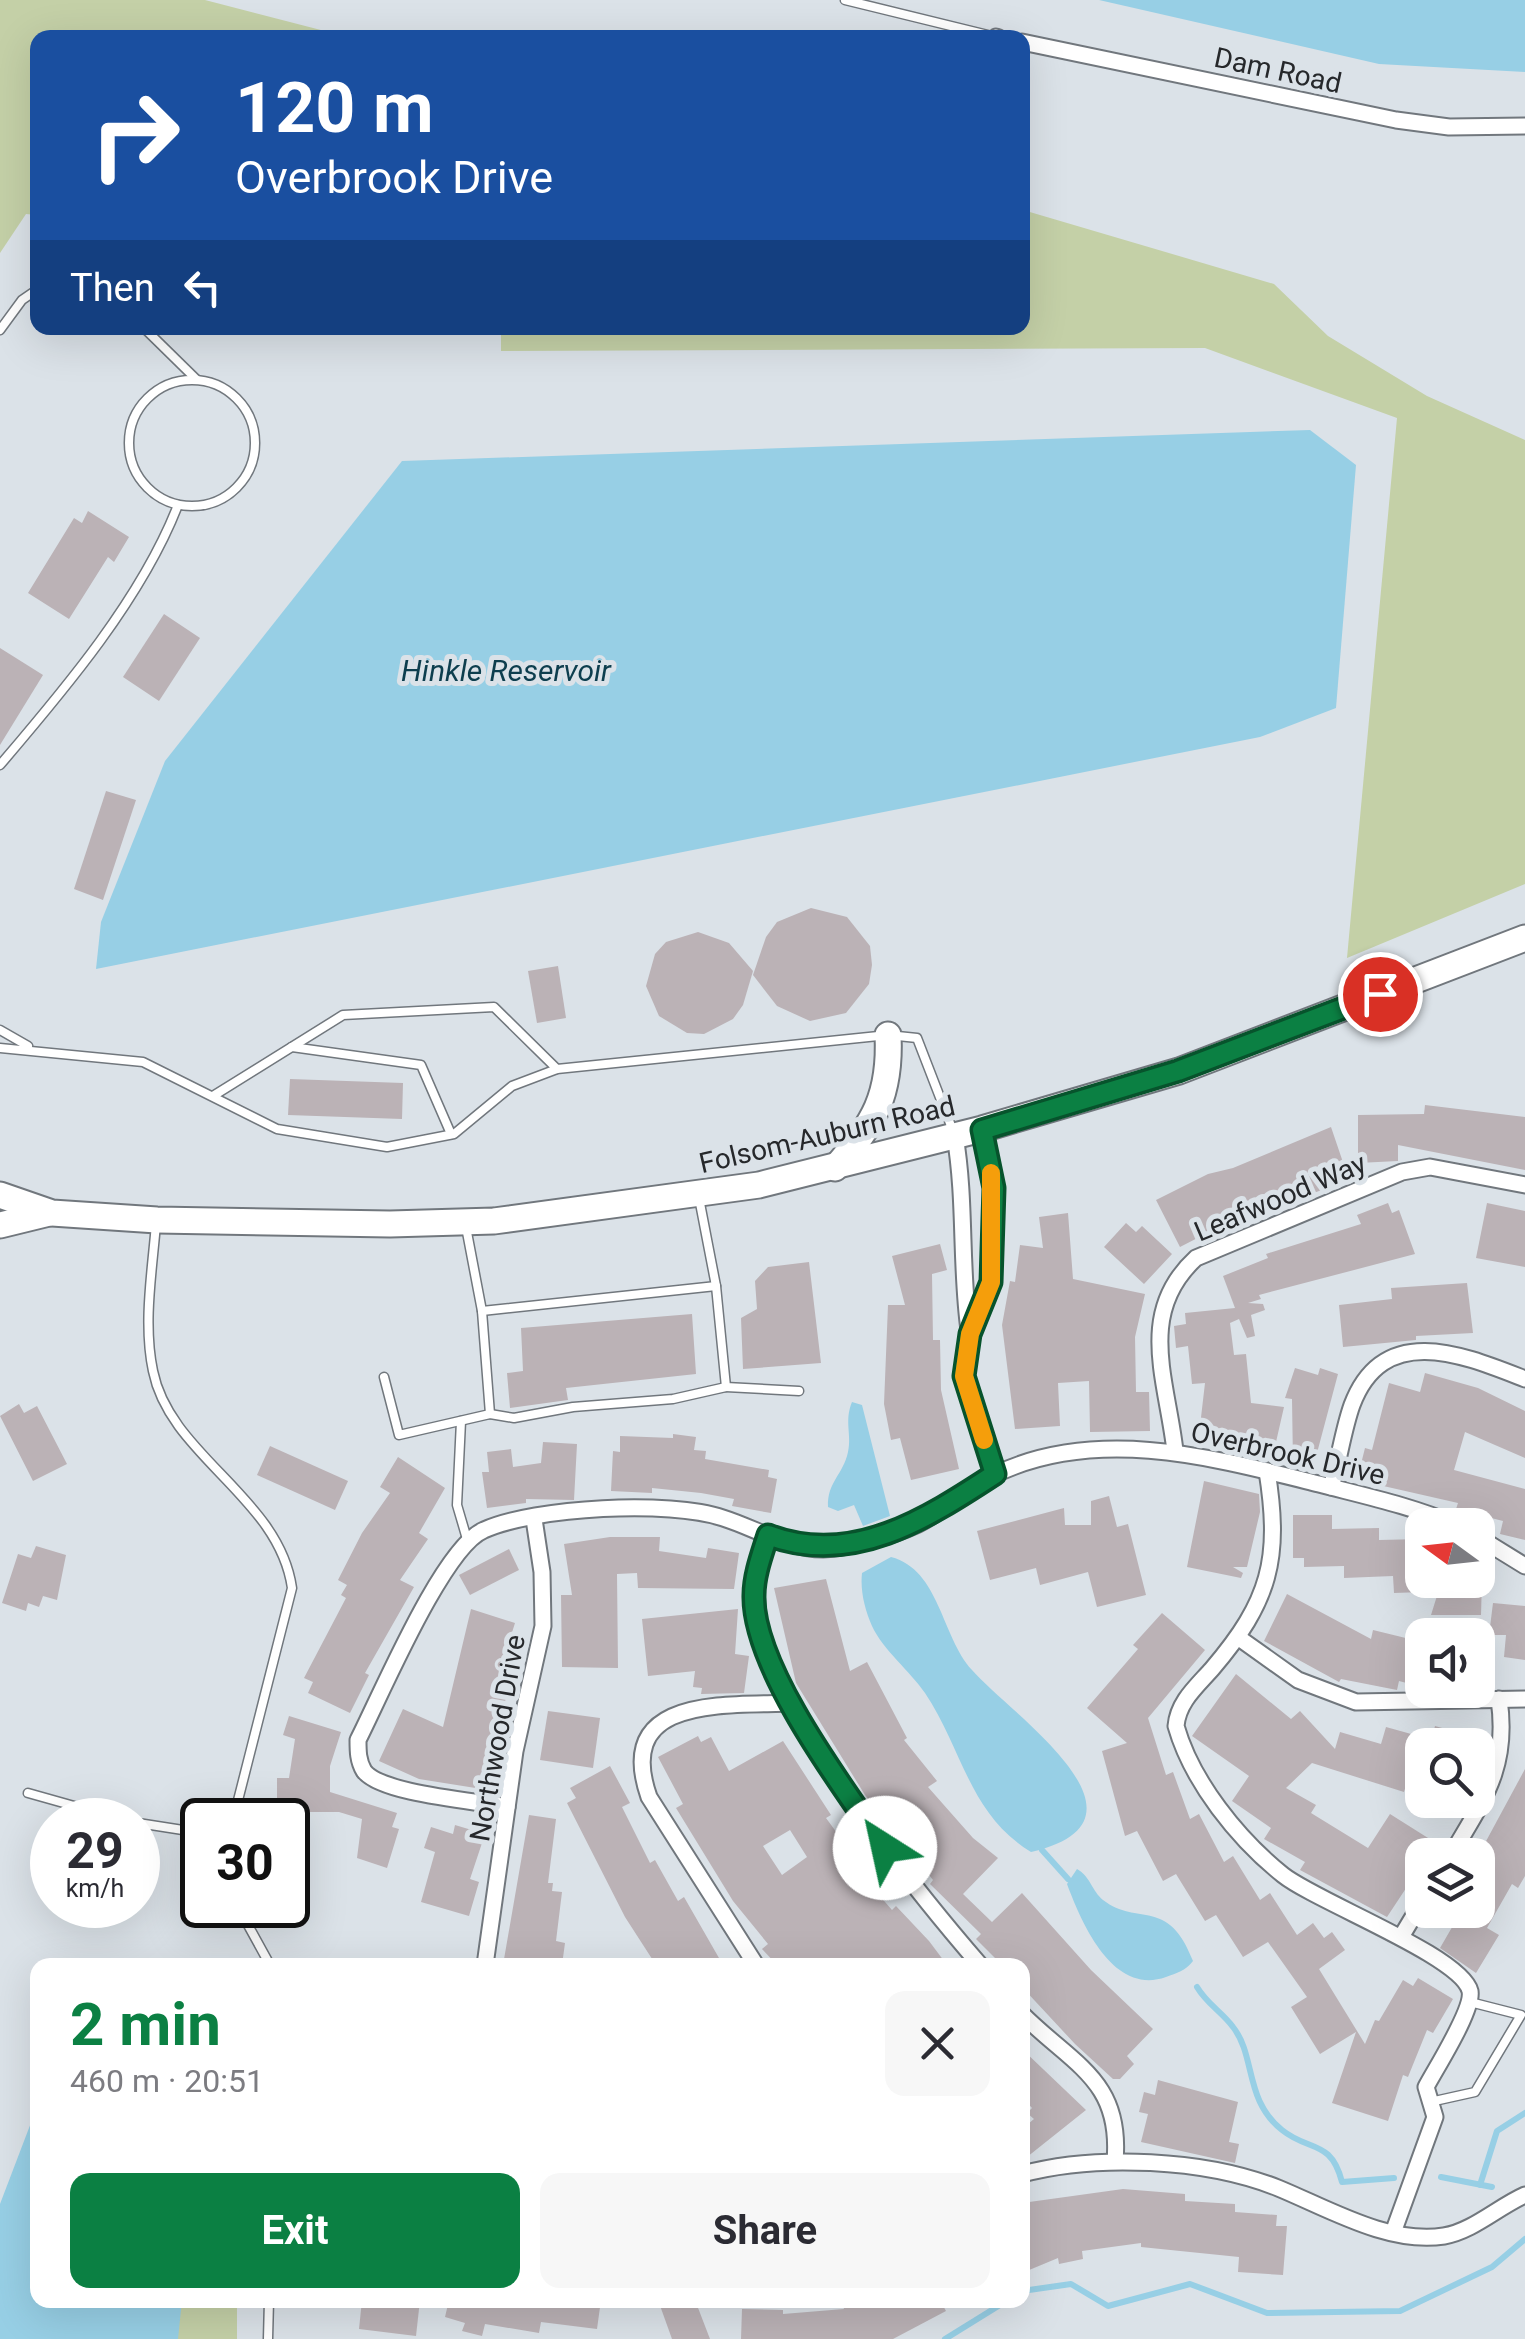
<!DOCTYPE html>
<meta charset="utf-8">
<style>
body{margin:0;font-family:Roboto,sans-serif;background:#f7f7f7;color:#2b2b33;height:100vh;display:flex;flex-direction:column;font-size:38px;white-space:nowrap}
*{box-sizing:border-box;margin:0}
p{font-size:32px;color:#7c7c81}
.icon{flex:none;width:55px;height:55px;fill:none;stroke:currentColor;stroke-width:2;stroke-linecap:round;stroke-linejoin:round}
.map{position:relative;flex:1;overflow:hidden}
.details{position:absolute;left:30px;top:1958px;width:1000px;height:350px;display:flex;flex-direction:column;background:#fff;border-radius:20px;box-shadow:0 10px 40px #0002}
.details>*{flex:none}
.guide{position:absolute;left:30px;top:30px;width:1000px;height:305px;border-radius:20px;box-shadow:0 10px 40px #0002;background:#1a4fa0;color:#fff;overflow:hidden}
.needle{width:65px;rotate:285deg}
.fabs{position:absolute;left:1405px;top:1508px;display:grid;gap:20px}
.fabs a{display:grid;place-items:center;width:90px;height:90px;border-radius:20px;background:#fff;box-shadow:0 10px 40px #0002;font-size:50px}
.speed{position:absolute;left:30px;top:1798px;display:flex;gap:20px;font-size:50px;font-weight:700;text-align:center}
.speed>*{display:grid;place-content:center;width:130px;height:130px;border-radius:50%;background:#fff;box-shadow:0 10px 40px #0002;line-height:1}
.speed small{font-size:25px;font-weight:400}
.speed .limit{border:5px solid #111;border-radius:15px;background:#fff;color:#111}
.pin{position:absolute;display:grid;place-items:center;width:85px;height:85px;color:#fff;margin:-42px;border:5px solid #fff;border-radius:50%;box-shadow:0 2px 10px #0007}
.me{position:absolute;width:110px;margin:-55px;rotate:325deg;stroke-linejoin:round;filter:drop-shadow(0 0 8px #0008)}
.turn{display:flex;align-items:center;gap:35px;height:210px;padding:0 40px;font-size:45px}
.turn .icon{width:130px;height:130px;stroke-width:2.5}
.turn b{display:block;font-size:70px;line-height:85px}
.then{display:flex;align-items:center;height:95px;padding:0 40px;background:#0003;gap:20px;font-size:38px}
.round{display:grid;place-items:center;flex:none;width:105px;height:105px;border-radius:20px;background:#f7f7f7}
.head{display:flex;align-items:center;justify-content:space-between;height:170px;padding:0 40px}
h1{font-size:60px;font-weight:700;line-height:75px;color:#0b8043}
.cta{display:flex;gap:20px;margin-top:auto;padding:20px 40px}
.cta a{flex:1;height:115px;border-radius:20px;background:#0b8043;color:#fff;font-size:40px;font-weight:700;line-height:115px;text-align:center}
.cta a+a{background:#f7f7f7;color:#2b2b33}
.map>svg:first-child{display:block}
.green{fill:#c4d0a7}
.water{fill:#97cfe5}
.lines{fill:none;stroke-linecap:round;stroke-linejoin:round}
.stream{stroke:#97cfe5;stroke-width:6}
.building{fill:#bbb2b6;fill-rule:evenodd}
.service-casing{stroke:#71777d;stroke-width:11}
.minor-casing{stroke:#71777d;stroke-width:19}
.primary-casing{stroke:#71777d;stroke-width:29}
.service{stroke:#fff;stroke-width:8}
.minor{stroke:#fff;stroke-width:15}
.primary{stroke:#fff;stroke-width:25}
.route-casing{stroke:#07532c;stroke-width:25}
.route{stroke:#0b8043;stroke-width:18}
.slow{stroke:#f59e0b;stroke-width:18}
.labels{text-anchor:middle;stroke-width:10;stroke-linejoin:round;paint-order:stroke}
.street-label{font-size:28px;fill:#26282b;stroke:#dbe2e8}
.water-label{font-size:30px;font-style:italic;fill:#0d3e4e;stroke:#dbe2e8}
</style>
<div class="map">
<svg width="1525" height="2339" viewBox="0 0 1525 2339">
<rect width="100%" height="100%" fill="#dbe2e8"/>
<g class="green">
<polygon points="0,0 205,0 348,37 38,38 37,215 26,214 0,253"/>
<polygon points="1023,210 1274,284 1328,336 1427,396 1525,440 1525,884 1347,958 1397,418 1205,348 501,351 501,328 1022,328"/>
<polygon points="116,2300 237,2300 237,2339 101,2339"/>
</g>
<g class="water">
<polygon points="1099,0 1525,0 1525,72 1379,64"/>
<polygon points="1310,430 1356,465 1336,708 1260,737 96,969 101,922 165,761 402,461"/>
<path d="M 852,1402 L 862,1405 L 890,1516 L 863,1526 L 854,1505 L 838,1511 L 828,1507 C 827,1482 843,1475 848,1452 C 852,1435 844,1421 852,1402 Z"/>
<path d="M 891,1557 C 940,1570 941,1636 972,1670 C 1009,1713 1170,1820 1031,1852 C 969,1814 963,1750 925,1693 C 910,1671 883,1650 872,1626 C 865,1610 860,1591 862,1573 Z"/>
<path d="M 1077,1869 C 1090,1876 1092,1891 1103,1900 C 1138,1927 1168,1896 1193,1961 C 1185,1971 1177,1973 1166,1977 C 1113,1996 1082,1924 1067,1884 Z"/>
<polygon points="37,2107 38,2300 182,2300 178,2339 0,2339 0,2204"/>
</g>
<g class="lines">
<g class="stream">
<polyline points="1042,1850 1068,1879"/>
<path d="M 1197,1987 C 1207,2004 1222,2012 1233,2027 C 1256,2056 1244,2100 1282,2130 C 1309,2152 1331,2139 1342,2182 L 1394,2178"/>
<polyline points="1441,2177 1492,2187"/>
<polyline points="1480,2185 1497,2131 1525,2113"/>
<polyline points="1022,2291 1071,2284 1108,2306 1190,2284 1267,2313 1400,2311 1492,2267 1525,2239"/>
<polyline points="945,2339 1008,2300"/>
</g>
</g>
<g class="building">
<polygon points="88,511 129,537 114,562 108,557 69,619 28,593 74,518 82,523"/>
<polygon points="164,614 200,638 159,701 123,677"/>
<polygon points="0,648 43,675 0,745"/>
<polygon points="106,791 136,800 103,900 74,889"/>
<polygon points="811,908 847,917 870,946 872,965 869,984 846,1013 810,1021 777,1006 753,975 766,937 777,922"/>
<polygon points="698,932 729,943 753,971 743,1005 733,1019 704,1034 687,1033 659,1016 646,986 655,954 666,942"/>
<polygon points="558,966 566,1018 537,1023 528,971"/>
<polygon points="290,1079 403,1083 402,1119 288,1115"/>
<polygon points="1425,1105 1525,1117 1525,1170 1398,1145 1398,1161 1358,1163 1358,1115 1424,1114"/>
<polygon points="1331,1127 1349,1180 1213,1230 1180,1247 1156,1200 1208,1174 1233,1168"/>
<polygon points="1388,1203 1392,1213 1399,1210 1415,1254 1259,1295 1261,1299 1248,1303 1263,1304 1265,1310 1251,1315 1255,1336 1247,1338 1239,1319 1230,1323 1234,1355 1246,1354 1251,1403 1284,1407 1276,1442 1212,1435 1212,1427 1200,1426 1205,1383 1192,1384 1188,1346 1176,1348 1174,1326 1186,1324 1185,1313 1235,1308 1223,1276 1268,1258 1266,1254 1361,1224 1357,1215"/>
<polygon points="1487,1203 1525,1211 1525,1267 1476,1258"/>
<polygon points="1068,1213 1073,1279 1145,1294 1135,1337 1136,1392 1149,1392 1150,1431 1090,1432 1089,1381 1058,1383 1060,1426 1015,1429 1002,1325 1010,1281 1015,1282 1020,1245 1043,1248 1039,1217"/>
<polygon points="1126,1223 1136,1232 1142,1226 1172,1254 1144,1284 1104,1247"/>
<polygon points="940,1244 947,1270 932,1274 933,1340 940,1340 941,1390 959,1469 911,1480 900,1438 891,1440 884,1404 888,1305 905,1305 892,1256"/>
<polygon points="809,1262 821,1363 743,1369 741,1318 757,1309 755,1281 768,1267"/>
<polygon points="1467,1283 1473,1333 1416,1336 1416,1340 1343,1347 1339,1305 1392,1299 1391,1288"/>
<polygon points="692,1314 696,1374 566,1388 568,1400 510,1408 507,1373 523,1371 521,1328"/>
<polygon points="1295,1368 1318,1375 1320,1368 1338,1374 1313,1468 1293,1463 1292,1399 1285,1398"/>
<polygon points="1425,1373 1478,1388 1525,1411 1525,1458 1465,1432 1454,1470 1525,1489 1525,1540 1500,1534 1503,1521 1456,1509 1458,1503 1357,1480 1365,1448 1372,1450 1389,1383 1420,1392"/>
<polygon points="19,1404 24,1413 37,1406 67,1464 33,1481 0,1416"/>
<polygon points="673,1434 696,1437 694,1450 706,1451 705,1459 769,1470 768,1477 777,1479 771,1513 732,1506 734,1499 701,1493 652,1488 652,1493 611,1491 613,1451 620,1452 620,1436 673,1438"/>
<polygon points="543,1442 577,1444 574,1500 526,1499 526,1503 487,1508 482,1472 489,1472 487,1452 511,1449 513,1467 541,1463"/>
<polygon points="270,1446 348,1481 335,1510 257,1475"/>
<polygon points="398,1457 445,1488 419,1533 428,1539 400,1580 414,1587 365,1673 369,1675 350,1713 308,1693 313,1682 304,1678 346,1598 341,1595 347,1585 338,1580 362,1533 390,1493 380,1487"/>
<polygon points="1204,1481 1259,1494 1260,1512 1247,1567 1233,1567 1243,1573 1241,1578 1187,1567"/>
<polygon points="1109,1496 1117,1527 1128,1524 1146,1595 1097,1607 1088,1572 1040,1585 1036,1568 990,1580 977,1531 1064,1508 1065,1525 1091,1525 1091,1501"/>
<polygon points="1293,1515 1332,1515 1332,1529 1379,1528 1379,1540 1422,1539 1422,1592 1394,1593 1393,1576 1344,1578 1344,1566 1304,1567 1304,1558 1293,1558"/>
<polygon points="610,1537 660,1537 659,1551 706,1558 708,1548 739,1553 734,1589 638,1588 637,1573 617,1574 618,1668 562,1667 561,1595 572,1595 564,1544"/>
<polygon points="36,1546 66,1555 57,1600 43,1596 39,1607 28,1603 26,1611 2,1603 18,1554 31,1558"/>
<polygon points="509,1549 519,1570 470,1595 459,1575"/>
<polygon points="826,1579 850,1671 867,1662 907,1738 904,1740 937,1781 928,1787 973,1838 998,1858 963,1894 992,1922 1022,1893 1091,1970 1153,2029 1127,2056 1134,2064 1120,2079 1113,2079 1075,2044 1022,1987 1022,1965 1002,1965 976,1939 981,1934 930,1884 933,1880 865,1795 796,1683 774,1588"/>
<polygon points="1442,1580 1482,1580 1481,1615 1431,1615"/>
<polygon points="1287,1594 1371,1639 1373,1630 1422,1642 1422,1687 1399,1681 1397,1690 1341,1679 1339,1682 1264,1641"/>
<polygon points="1493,1603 1525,1606 1525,1660 1504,1657 1506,1635 1489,1635"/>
<polygon points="471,1609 515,1623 502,1664 512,1666 488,1790 419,1779 379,1761 403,1709 443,1727"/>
<polygon points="738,1609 735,1654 749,1656 744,1693 701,1694 702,1688 693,1687 695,1671 648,1676 642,1619"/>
<polygon points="1162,1613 1205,1650 1148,1718 1166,1775 1173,1772 1190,1819 1199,1814 1224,1862 1233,1856 1260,1900 1270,1893 1297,1935 1313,1923 1324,1938 1332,1932 1345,1950 1319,1969 1365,2044 1375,2020 1379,2021 1403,1980 1413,1986 1418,1978 1453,1999 1433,2033 1427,2030 1408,2077 1403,2075 1388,2121 1332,2103 1356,2032 1320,2054 1291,2007 1307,1997 1268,1942 1243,1957 1216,1915 1205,1921 1176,1874 1163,1881 1137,1831 1125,1836 1102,1751 1127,1743 1087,1708 1138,1649 1133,1645"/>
<polygon points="1236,1674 1291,1719 1300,1711 1335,1749 1340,1732 1381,1744 1386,1727 1422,1737 1422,1772 1411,1769 1404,1792 1312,1763 1286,1788 1316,1805 1311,1813 1368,1848 1390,1814 1436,1843 1429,1855 1422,1855 1422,1864 1387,1917 1300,1870 1305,1862 1264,1839 1271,1828 1232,1801 1249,1776 1192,1736"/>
<polygon points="548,1711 600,1718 593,1768 540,1760"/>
<polygon points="289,1716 341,1732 330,1766 330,1792 397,1813 392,1827 399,1829 387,1868 357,1858 362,1819 339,1812 277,1812 277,1778 289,1778 295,1739 283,1735"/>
<polygon points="1435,1726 1485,1740 1485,1745 1430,1745"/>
<path d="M 698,1736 L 701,1742 L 711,1737 L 729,1771 L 783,1741 L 831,1815 L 826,1818 L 856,1859 L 851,1863 L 892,1910 L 896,1906 L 929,1941 L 947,1965 L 777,1965 L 762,1949 L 768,1944 L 733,1901 L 676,1808 L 683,1804 L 658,1757 ZM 790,1830 L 807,1857 L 782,1875 L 763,1846 Z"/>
<polygon points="610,1766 630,1803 622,1807 650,1863 655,1860 678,1901 684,1897 723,1965 656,1965 625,1917 567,1803 576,1798 570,1788"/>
<polygon points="1525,1769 1525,1876 1518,1888 1512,1884 1487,1928 1499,1935 1476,1973 1440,1948 1462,1910 1478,1910 1478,1856"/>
<polygon points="529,1815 556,1819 548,1883 553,1883 552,1891 562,1892 556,1941 565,1943 562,1965 503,1965"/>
<polygon points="455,1825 485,1834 470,1879 479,1882 469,1916 421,1902 435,1852 424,1848 431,1827 453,1834"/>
<polygon points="1022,2049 1086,2110 1022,2161 1022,2129 1034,2119 1027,2113 1032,2108 1022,2097"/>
<polygon points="1158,2080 1238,2102 1229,2142 1239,2144 1235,2163 1141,2142 1148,2114 1139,2112 1144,2092 1155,2095"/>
<polygon points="1123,2189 1185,2194 1185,2201 1235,2204 1235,2212 1277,2215 1276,2226 1287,2226 1283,2275 1238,2272 1239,2257 1141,2247 1141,2243 1082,2251 1083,2259 1059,2264 1058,2258 1022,2273 1022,2203"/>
<polygon points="362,2300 420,2300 416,2336 359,2329"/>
<polygon points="449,2300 601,2300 597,2329 541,2322 539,2333 485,2324 482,2336 462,2331 465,2323 445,2317"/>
<polygon points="658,2300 695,2300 710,2339 672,2339"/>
<polygon points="841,2300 940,2300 946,2311 893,2339 741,2339 742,2309 783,2310 783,2314 844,2309"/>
</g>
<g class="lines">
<defs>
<g id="service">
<polyline points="845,0 996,37"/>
<polyline points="144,328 196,379"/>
<polyline points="0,330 22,300 38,289"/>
<circle cx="192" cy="443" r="63"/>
<path d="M 0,765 C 65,689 142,598 178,505"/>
<polyline points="0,1030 28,1046"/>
<polyline points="292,1047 421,1065 451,1134"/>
<polyline points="0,1048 143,1062 277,1129 387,1147 454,1134 512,1086 557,1069 888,1035 917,1038 953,1131"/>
<polyline points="213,1096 343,1015 494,1007 557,1069"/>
<path d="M 156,1224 C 152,1272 143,1324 153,1371 C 170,1456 279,1497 292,1588 L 233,1820"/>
<polyline points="466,1227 482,1311 490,1414"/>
<polyline points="716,1286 726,1387 799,1391"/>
<polyline points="482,1311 716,1286 699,1198"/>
<polyline points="384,1377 399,1435 490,1414 514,1418 573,1407 673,1399 726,1387"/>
<polyline points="461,1421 457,1505 467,1539"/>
<polyline points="28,1793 124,1820"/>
<polyline points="138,1823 202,1833"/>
<polyline points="237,1905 270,1965"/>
<polyline points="1430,2102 1475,2092 1521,2015 1470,2002"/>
<polyline points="268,2339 269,2300"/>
</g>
<g id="minor">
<polyline points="996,37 999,38"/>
<polyline points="1022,42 1396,120 1449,127 1525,126"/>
<polyline points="982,1129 994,1188 991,1282 970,1334 964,1376 995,1474"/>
<path d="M 955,1136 C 966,1201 960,1265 969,1330"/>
<path d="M 1175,1451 C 1167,1380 1136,1313 1196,1258 L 1402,1172 L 1430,1167 L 1525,1185"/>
<path d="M 1267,1471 C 1281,1559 1270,1601 1212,1669 C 1196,1687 1178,1702 1176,1726 C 1192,1782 1238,1839 1283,1875 C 1317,1902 1461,1956 1470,1991 C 1474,2009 1436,2068 1426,2087 L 1435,2117 L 1394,2230"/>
<path d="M 1331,1487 C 1339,1461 1343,1430 1352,1405 C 1384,1320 1466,1356 1525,1379"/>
<path d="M 768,1535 C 759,1562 751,1589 756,1618 C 762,1649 780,1682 796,1709 C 847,1802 911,1885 980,1965"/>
<polyline points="1478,1537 1525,1566"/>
<polyline points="1239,1638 1298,1680 1356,1702 1525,1699"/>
<path d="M 507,1807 C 477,1801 381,1794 364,1771 C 358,1761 358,1751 358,1740 C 381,1695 443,1547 484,1530 C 536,1507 669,1500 723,1518 C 755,1528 788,1549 823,1549 C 851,1548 892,1536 918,1524 C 945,1511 967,1488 994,1475 C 1097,1425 1215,1458 1319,1484 C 1365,1496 1412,1506 1456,1525"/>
<path d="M 1451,1855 C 1484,1799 1509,1767 1499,1699"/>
<polyline points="1401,1937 1422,1902"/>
<polyline points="485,1965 515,1751 543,1626 542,1572 534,1519"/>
<path d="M 756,1965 L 649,1797 C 613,1694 728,1706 792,1703"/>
<path d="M 1022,2014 C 1073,2065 1122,2080 1115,2161"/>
<path d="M 1022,2174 C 1097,2154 1205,2159 1278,2188 C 1327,2208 1389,2245 1444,2236 C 1473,2231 1498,2207 1525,2195"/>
</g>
<g id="primary">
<path d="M 835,1168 C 874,1124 891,1095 888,1035"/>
<polyline points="0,1195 52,1213 157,1220 390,1224 494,1221 759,1185 982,1129 1179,1071 1525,938"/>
<polyline points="0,1225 49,1213"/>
</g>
</defs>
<use href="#service" class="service-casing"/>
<use href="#minor" class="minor-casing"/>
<use href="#primary" class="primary-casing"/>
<use href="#service" class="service"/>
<use href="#minor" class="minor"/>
<use href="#primary" class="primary"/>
</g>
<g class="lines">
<defs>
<path id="route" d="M 885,1848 C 844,1789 752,1667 754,1595 C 754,1575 762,1554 768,1535 C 852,1567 926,1519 995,1474 L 964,1376 L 970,1334 L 991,1282 L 994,1188 L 982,1130 L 1178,1071 L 1380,994"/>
</defs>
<use href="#route" class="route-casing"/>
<use href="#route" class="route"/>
<polyline class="slow" points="984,1440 964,1376 970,1334 991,1282 991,1173"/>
</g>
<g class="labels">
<g class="street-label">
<text transform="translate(1278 70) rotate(12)" y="10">Dam Road</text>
<text transform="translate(827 1134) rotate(-13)" y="10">Folsom-Auburn Road</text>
<text transform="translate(1280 1197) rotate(-23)" y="10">Leafwood Way</text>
<text transform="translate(1288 1453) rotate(13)" y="10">Overbrook Drive</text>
<text transform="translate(497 1738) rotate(-80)" y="10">Northwood Drive</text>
</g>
<g class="water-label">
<text x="506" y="681">Hinkle Reservoir</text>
</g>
</g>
</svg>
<div class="fabs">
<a><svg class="needle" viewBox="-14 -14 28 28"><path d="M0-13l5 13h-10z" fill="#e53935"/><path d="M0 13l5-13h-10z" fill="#7c7c81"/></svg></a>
<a><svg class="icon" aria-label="sound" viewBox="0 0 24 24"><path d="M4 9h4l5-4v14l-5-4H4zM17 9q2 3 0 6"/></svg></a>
<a><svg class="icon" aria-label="search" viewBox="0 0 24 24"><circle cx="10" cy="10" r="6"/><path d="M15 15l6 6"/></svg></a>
<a><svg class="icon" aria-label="layers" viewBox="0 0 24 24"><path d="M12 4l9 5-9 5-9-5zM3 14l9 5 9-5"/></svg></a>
</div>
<div class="speed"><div>29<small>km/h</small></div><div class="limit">30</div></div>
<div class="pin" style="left:1380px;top:994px;background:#d93025"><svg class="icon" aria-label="arrive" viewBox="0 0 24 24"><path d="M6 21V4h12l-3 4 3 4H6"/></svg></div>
<svg class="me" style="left:885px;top:1848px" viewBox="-20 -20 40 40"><circle r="19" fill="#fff"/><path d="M0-13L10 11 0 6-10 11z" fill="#0b8043"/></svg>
<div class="guide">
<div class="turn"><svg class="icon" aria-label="right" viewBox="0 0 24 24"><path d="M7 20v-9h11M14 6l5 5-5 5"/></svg><div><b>120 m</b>Overbrook Drive</div></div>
<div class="then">Then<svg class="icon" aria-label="left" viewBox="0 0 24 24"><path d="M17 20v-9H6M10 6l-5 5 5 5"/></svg></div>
</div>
<section class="details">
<div class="head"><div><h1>2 min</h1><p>460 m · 20:51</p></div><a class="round"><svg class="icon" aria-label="close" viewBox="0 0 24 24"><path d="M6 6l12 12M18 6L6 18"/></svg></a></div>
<div class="cta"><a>Exit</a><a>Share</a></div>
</section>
</div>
